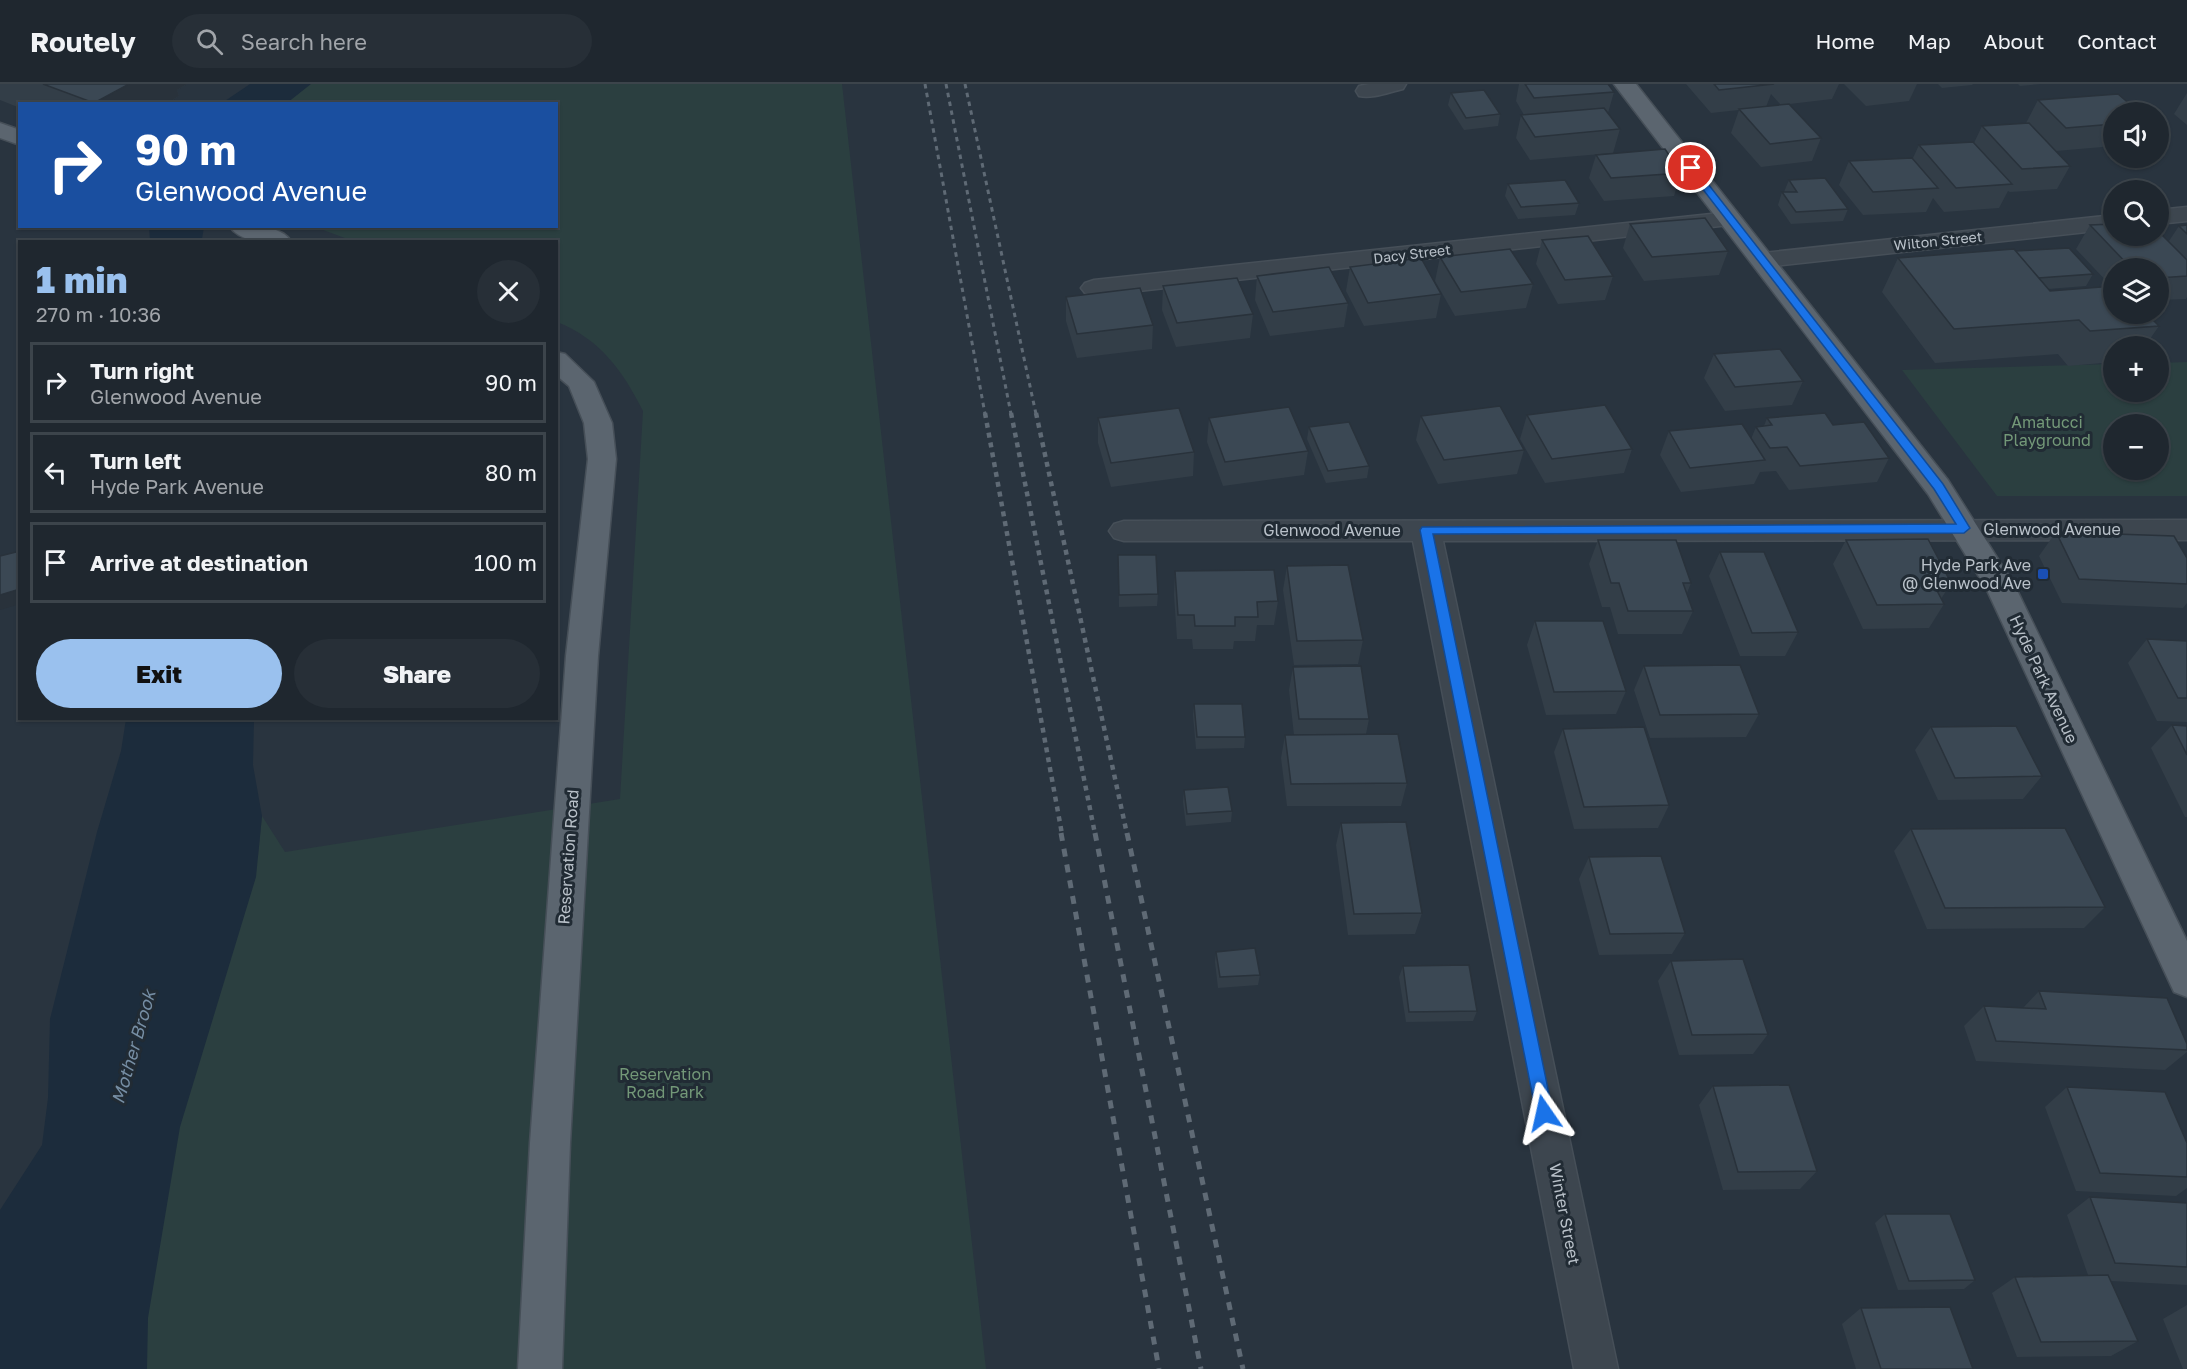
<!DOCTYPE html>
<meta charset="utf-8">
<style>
body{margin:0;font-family:"Golos Text",sans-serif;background:#272f37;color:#f1f3f6;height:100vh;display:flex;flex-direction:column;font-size:22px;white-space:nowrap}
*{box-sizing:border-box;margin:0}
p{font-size:20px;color:#a1a5aa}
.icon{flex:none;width:33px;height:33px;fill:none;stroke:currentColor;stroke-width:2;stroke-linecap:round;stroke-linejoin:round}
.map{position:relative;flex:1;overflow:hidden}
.panel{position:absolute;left:18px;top:156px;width:540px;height:480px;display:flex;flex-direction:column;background:#1f272f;border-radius:0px;box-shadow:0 2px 4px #0004,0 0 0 2px #3c444b}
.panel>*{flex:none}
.banner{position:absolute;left:18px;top:18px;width:540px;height:126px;border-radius:0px;box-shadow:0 2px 4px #0004,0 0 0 2px #3c444b;background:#1a4fa0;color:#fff;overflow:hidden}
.fabs{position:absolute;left:2103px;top:18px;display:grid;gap:12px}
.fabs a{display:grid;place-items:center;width:66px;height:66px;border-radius:50%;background:#1f272f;box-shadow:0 2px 4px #0004,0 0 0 2px #3c444b;font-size:30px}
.pin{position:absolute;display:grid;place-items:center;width:51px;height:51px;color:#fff;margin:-26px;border:3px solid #fff;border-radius:50%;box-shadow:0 2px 6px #0007}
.me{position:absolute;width:66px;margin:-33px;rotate:349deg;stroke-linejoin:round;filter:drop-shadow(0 0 4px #0008)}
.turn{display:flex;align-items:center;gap:21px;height:126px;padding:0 18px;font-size:27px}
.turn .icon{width:78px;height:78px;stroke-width:2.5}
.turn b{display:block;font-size:42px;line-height:51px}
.round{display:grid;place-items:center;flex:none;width:63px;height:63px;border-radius:32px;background:#272f37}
.overview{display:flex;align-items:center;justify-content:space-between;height:102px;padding:0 18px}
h1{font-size:36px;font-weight:800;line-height:45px;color:#9ac1ee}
.primary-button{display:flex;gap:12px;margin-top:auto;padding:12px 18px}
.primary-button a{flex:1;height:69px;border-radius:36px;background:#9ac1ee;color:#111;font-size:24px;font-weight:800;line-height:69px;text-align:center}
.primary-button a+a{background:#272f37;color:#f1f3f6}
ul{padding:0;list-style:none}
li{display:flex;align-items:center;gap:18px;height:81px;margin:0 12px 9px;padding:0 6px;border:3px solid #3c444b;border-radius:0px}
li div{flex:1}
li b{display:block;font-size:22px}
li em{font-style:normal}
header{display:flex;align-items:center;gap:36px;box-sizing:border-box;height:84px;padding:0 30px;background:#1f272f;border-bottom:2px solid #3c444b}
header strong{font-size:28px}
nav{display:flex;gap:33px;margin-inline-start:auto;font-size:21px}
.search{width:420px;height:54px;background:#272f37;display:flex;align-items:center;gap:15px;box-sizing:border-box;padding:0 21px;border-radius:33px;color:#a1a5aa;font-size:22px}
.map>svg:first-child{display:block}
.green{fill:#2b3f40;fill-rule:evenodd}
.water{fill:#1c2c3c}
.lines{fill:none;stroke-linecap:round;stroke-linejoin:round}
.minor-casing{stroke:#464f58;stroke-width:3}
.major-casing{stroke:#464f58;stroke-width:3}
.minor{fill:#3d464f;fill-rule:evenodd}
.major{fill:#5b656f;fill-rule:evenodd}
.rail-far2{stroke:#5f6a75;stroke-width:3;stroke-dasharray:4.5 4.5;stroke-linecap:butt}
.rail-far1{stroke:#5f6a75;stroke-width:4.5;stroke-dasharray:5 5;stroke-linecap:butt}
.rail{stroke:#5f6a75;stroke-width:5;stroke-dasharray:8 8;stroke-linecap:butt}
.wall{fill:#333e48}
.shaded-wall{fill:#29323b}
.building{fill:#3b4854;stroke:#29323b;stroke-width:1.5}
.route{fill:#1a73e8;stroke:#114b97;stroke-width:1.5}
.transit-dot{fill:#1a4fb4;stroke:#212b34;stroke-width:2}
.labels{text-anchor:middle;stroke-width:6;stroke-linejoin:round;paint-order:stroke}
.far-street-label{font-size:14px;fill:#b9c1c9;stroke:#212b34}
.park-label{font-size:16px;fill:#739878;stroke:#212b34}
.street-label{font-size:16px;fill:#b9c1c9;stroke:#212b34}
.poi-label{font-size:16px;fill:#b9c1c9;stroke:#212b34;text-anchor:end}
.water-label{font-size:18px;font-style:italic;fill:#768ea4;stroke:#212b34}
</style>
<header>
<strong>Routely</strong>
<div class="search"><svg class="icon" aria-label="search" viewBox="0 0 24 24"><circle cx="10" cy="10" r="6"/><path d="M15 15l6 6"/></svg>Search here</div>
<nav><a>Home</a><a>Map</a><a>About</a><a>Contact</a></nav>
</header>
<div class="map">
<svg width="2187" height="1285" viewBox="0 0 2187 1285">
<rect width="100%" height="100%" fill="#29343f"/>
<g class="green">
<path d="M 300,0 L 842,0 L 986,1285 L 137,1285 L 167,1032 L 258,772 L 262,732 L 285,768 L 620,715 L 643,327 C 623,287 600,255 557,238 L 556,158 L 353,157 L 315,143 L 556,142 L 556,20 L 276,19 Z"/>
<path d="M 2187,278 L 2187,412 L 1997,412 L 1902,286 L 2113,280 L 2114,308 L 2158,308 L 2159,279 ZM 2114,340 L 2158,340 L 2158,386 L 2114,386 Z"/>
</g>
<g class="water">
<polygon points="250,0 311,0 287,19 222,19"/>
<polygon points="149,143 204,143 202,155 204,157 150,157"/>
<polygon points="126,635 254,635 253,681 262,732 256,793 180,1043 148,1234 147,1285 0,1285 0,1126 42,1061 48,1014 50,935 97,748 121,667"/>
</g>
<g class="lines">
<defs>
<g id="minor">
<path d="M 1369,0 L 1406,0 L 1403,5 C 1389,8 1373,15 1359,12 L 1356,7 L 1359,2 Z"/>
<polygon points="2187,123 2187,137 2158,140 2158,126"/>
<polygon points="1730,128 1738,130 1742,135 1738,140 1094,212 1085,209 1081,204 1085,199 1094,196"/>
<polygon points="2114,131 2114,145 1763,183 1754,181 1751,176 1754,171 1763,169"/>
<polygon points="2187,436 2187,456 1443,457 1618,1285 1574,1285 1413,457 1124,457 1114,454 1109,447 1114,440 1124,437"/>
</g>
<g id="major">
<polygon points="1614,0 1636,0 1948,396 2015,502 2187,857 2187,913 2174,908 1986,504 1928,410"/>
<polygon points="0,39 20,46 20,61 0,54"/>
<path d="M 229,142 C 248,142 279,139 292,158 C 273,158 242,161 229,142 Z"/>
<polygon points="556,268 565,270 594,298 612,339 616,375 598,572 570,1059 562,1285 518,1285 530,1059 566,572 588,375 584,339 569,302 556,291"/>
</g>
</defs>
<use href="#minor" class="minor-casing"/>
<use href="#major" class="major-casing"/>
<use href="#minor" class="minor"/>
<use href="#major" class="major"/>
<g class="rail-far2">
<polyline points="925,0 985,330"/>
<polyline points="946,0 1011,330"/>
<polyline points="965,0 1036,330"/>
</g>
<g class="rail-far1">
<polyline points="985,329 1062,750"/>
<polyline points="1011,329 1095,750"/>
<polyline points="1036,329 1127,750"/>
</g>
<g class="rail">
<polyline points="1061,749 1159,1285"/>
<polyline points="1095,749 1201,1285"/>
<polyline points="1127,749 1243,1285"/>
</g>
</g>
<g class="wall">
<polygon points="0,0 187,0 177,6 179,12 166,20 20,20 20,24 0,16"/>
<polygon points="1519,0 1608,0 1614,8 1608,29 1620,45 1613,69 1530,76 1516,54 1521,31 1524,31 1516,17"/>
<polygon points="1686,0 1839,0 1832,15 1781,21 1771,10 1766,23 1821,54 1812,77 1761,83 1731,49 1739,26 1711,29"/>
<polygon points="1844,0 1917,0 1909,17 1866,22"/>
<polygon points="1938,0 1973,0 1972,1 1942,4"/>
<polygon points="2018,0 2041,0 2020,2"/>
<polygon points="1451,9 1500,30 1498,42 1464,46 1448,21"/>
<polygon points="2187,9 2187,41 2174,30"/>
<polygon points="2038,16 2114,28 2114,62 2056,67 2070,82 2057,105 2010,108 2008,107 1999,124 1944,128 1933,114 1926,128 1863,131 1839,101 1849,77 1913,74 1919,61 1974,59 1982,42 2026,39"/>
<polygon points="1596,71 1681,89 1674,112 1604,117 1589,94"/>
<polygon points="1789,96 1848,125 1843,137 1791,140 1778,121 1782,108 1784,108"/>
<polygon points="1508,100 1579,119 1575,131 1518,135 1505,112"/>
<polygon points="1630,140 1728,167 1719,191 1644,197 1623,164"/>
<polygon points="2090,141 2169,157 2179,142 2187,141 2187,213 2186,215 2158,216 2158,184 2114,184 2114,230 2159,242 2145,262 2114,262 2114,278 2068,282 2058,270 1935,279 1882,208 1898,174 2015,167 2093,190 2086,202 2048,205 2050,207 2111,202 2076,165"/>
<polygon points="1542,156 1613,192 1605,216 1558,220 1536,180"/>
<polygon points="1440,173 1533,200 1526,224 1455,232 1435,197"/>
<polygon points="1350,183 1441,210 1436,234 1364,242 1346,207"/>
<polygon points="1257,192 1348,219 1344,243 1270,252 1255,216"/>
<polygon points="1163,202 1253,230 1250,254 1176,263 1162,226"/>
<polygon points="1066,213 1153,241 1152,265 1077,274 1066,237"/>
<polygon points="1714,270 1803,297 1792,321 1725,327 1704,294"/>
<polygon points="1527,331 1632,365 1624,389 1545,399 1520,355"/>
<polygon points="1421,332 1524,366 1517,390 1438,400 1416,356"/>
<polygon points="1098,334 1194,368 1193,392 1111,403 1098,359"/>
<polygon points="1209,334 1308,367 1304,391 1223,402 1207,358"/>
<polygon points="1767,334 1833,341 1889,374 1877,398 1789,406 1776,387 1760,388 1754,400 1681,408 1660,371 1669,347 1751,355 1756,343 1764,342"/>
<polygon points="1309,343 1369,382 1367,394 1326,399 1307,355"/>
<polygon points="2056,448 2187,474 2187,519 2183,524 2062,519 2039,472"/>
<polygon points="1598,456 1691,499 1687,509 1693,527 1682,550 1618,550 1610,523 1602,523 1589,480"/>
<polygon points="1846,456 1951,499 1941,515 1944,520 1929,544 1863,545 1833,480"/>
<polygon points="1720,468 1798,548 1785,572 1740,572 1709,492"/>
<polygon points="1118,471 1158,510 1157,522 1119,523"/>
<polygon points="1287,482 1363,556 1358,580 1294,581 1283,506"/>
<polygon points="1175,487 1278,517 1274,541 1257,541 1255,557 1234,557 1233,565 1193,565 1192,555 1177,555 1174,511"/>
<polygon points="1535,537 1626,607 1616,630 1546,631 1527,561"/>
<polygon points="2147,555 2187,557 2187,638 2157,637 2128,579"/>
<polygon points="1644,582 1759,630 1746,653 1650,654 1634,606"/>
<polygon points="1293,583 1369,635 1366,650 1407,699 1401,722 1287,722 1281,674 1285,651 1294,651 1289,606"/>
<polygon points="1194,620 1245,653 1244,664 1196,665 1193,631"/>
<polygon points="2172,641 2187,642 2187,733 2185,733 2151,664"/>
<polygon points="1931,643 2042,692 2023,715 1938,716 1915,666"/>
<polygon points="1563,645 1669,721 1658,744 1574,745 1554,668"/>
<polygon points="1184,706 1232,727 1231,738 1186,742 1183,718"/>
<polygon points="1341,739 1422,829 1415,850 1348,851 1336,761"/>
<polygon points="1911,745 2105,823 2084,844 1927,845 1894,767"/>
<polygon points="1589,773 1685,849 1672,870 1599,871 1579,795"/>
<polygon points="1216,868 1260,891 1258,901 1218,904 1215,878"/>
<polygon points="1671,877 1768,950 1753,970 1679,971 1658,897"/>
<polygon points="1403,882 1477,927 1473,937 1406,938 1399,893"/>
<polygon points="2039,907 2187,960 2187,968 2165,986 1976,977 1964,942 1984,922 2023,924"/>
<polygon points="1713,1002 1817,1087 1800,1105 1723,1106 1699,1021"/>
<polygon points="2067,1003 2187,1059 2187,1104 2176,1112 2076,1107 2045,1023"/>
<polygon points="2090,1113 2187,1119 2187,1201 2111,1197 2138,1257 2111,1272 2017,1273 1992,1209 2015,1193 2088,1191 2067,1131"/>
<polygon points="1885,1130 1975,1196 1964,1205 1898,1206 1875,1139"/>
<polygon points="2187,1221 2187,1285 2183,1285 2163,1235"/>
<polygon points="1861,1224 1973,1285 1856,1285 1842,1240"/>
</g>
<g class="shaded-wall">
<polygon points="123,0 187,0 177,6 179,12 166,20 95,20 94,19"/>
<polygon points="20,505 20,520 0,526 0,511"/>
</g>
<g class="building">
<polygon points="43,0 129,0 94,19"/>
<polygon points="1525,0 1608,0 1614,8 1534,14"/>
<polygon points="1714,0 1774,0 1719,6"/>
<polygon points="1484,6 1500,30 1466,34 1451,9"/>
<polygon points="2118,10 2139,28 2114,28 2114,40 2066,44 2038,16"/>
<polygon points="1789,20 1821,54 1770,60 1739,25"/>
<polygon points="1604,24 1620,45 1535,53 1521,31"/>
<polygon points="2029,39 2070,82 2022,85 1982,42"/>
<polygon points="1973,58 2012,100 1956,104 1919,61"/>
<polygon points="1665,65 1681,89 1611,94 1596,71"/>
<polygon points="1912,74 1938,104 1873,108 1849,77"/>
<polygon points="1825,94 1848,125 1796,128 1782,108 1797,108 1789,96"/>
<polygon points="1565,96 1579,119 1521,123 1508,100"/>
<polygon points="1705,134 1728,167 1652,173 1630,140"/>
<polygon points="2114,140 2114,152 2158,152 2158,147 2187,176 2187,192 2158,194 2158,184 2131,184 2090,141"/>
<polygon points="2187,141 2187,150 2179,142"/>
<polygon points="1588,152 1613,192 1565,196 1542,156"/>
<polygon points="2069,164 2093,190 2038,194 2015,167"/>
<polygon points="1510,165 1533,200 1461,208 1440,173"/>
<polygon points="2014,165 2050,207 2114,202 2114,230 2147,230 2159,242 2090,247 2079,236 1954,245 1898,174"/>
<polygon points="1421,174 1441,210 1368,219 1350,183"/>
<polygon points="1329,183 1348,219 1273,228 1257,192"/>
<polygon points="1237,194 1253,230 1177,239 1163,202"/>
<polygon points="1140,204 1153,241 1077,250 1066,213"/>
<polygon points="1780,265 1803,297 1735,303 1714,270"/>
<polygon points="1605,321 1632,365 1552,375 1527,331"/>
<polygon points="1500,322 1524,366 1444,376 1421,332"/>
<polygon points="1289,323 1308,367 1225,378 1209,334"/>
<polygon points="1179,324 1194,368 1111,379 1098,334"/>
<polygon points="1825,329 1833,341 1864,338 1889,374 1800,382 1787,363 1770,364 1756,343 1772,341 1767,334"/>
<polygon points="1349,338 1369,382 1328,387 1309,343"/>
<polygon points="1742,340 1765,376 1690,384 1669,347"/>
<polygon points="2056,448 2174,452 2187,474 2187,500 2079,495"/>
<polygon points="1928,455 1951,499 1933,499 1944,520 1877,521 1846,456"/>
<polygon points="1598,456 1676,456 1691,499 1683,499 1693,527 1628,527 1619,499 1611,499"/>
<polygon points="20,467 20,505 0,511 0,472"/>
<polygon points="1720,468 1764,468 1798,548 1752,549"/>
<polygon points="1118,471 1156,471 1158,510 1119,511"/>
<polygon points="1348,481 1363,556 1297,557 1287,482"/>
<polygon points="1274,486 1278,517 1257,518 1258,533 1235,533 1235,542 1195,542 1194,531 1178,531 1175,487"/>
<polygon points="1535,537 1603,537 1626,607 1554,608"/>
<polygon points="2147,555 2187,557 2187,614 2178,614"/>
<polygon points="1740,581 1759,630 1660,631 1644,582"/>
<polygon points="1361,582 1369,635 1299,635 1293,583"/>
<polygon points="1194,620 1242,620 1245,653 1197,653"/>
<polygon points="2172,641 2187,642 2187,671"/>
<polygon points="2016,642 2042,692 1955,694 1931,643"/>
<polygon points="1644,643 1669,721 1584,723 1563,645"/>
<polygon points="1398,650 1407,699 1291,700 1285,651"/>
<polygon points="1228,703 1232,727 1187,730 1184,706"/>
<polygon points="1406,738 1422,829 1354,830 1341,739"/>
<polygon points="2065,744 2105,823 1945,824 1911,745"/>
<polygon points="1661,772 1685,849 1610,850 1589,773"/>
<polygon points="1255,864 1260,891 1220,893 1216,868"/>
<polygon points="1743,875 1768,950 1692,951 1671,877"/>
<polygon points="1469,881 1477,927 1409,928 1403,882"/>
<polygon points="2039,907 2167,914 2187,960 2187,966 1996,957 1984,922 2046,925"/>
<polygon points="1789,1001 1817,1087 1738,1088 1713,1002"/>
<polygon points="2067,1003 2165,1008 2187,1059 2187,1093 2100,1089"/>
<polygon points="2090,1113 2187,1119 2187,1183 2115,1179"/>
<polygon points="1885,1130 1950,1130 1975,1196 1909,1197"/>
<polygon points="2108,1191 2138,1257 2041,1258 2015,1193"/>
<polygon points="1950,1223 1973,1285 1881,1285 1861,1224"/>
</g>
<polygon class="route" points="1688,82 1694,82 1943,400 1970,444 1964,449 1433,450 1553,1029 1550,1034 1544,1036 1539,1034 1536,1029 1420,446 1422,443 1956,440 1934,405 1688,86"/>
<rect class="transit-dot" x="2037" y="484" width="12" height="12" rx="3"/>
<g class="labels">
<g class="far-street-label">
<text transform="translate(1938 157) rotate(-6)" y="5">Wilton Street</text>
<text transform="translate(1412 170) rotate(-7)" y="5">Dacy Street</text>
</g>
<g class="park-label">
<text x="2047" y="344">Amatucci<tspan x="2047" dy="18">Playground</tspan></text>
<text x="665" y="996">Reservation<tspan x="665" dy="18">Road Park</tspan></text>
</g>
<g class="street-label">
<text x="2052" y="451">Glenwood Avenue</text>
<text x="1332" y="452">Glenwood Avenue</text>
<text transform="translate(2044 595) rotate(65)" y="6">Hyde Park Avenue</text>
<text transform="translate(568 773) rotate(-86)" y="6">Reservation Road</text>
<text transform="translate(1565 1130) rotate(79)" y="6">Winter Street</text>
</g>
<g class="poi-label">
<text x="2031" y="487">Hyde Park Ave<tspan x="2031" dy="18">@ Glenwood Ave</tspan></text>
</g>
<g class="water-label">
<text transform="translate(134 963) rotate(-74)" y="6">Mother Brook</text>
</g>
</g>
</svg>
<div class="fabs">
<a><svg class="icon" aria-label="sound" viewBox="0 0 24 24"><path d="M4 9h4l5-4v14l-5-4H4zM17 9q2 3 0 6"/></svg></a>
<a><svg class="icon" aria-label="search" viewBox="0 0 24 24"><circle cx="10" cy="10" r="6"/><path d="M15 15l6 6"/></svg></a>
<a><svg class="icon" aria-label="layers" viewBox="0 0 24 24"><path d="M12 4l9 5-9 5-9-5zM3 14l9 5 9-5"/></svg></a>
<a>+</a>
<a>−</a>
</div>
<div class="pin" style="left:1691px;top:84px;background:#d93025"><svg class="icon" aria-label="arrive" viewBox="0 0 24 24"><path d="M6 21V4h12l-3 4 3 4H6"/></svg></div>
<svg class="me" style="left:1544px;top:1029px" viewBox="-20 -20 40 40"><path d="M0-17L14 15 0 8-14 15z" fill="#1a73e8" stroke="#fff" stroke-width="4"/></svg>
<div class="banner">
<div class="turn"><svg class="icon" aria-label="right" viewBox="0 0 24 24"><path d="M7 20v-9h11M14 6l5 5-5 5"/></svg><div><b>90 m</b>Glenwood Avenue</div></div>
</div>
<section class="panel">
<div class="overview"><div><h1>1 min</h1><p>270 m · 10:36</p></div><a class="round"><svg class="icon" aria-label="close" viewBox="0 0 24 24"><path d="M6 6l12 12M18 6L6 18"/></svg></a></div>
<ul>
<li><svg class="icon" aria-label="right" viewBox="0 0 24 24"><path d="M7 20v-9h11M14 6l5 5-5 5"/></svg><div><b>Turn right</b><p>Glenwood Avenue</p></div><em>90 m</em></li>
<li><svg class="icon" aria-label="left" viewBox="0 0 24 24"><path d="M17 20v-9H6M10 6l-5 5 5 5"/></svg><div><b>Turn left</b><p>Hyde Park Avenue</p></div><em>80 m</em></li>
<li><svg class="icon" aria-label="arrive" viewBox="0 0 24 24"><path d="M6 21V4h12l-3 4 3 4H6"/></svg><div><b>Arrive at destination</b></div><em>100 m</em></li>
</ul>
<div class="primary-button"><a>Exit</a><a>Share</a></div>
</section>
</div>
